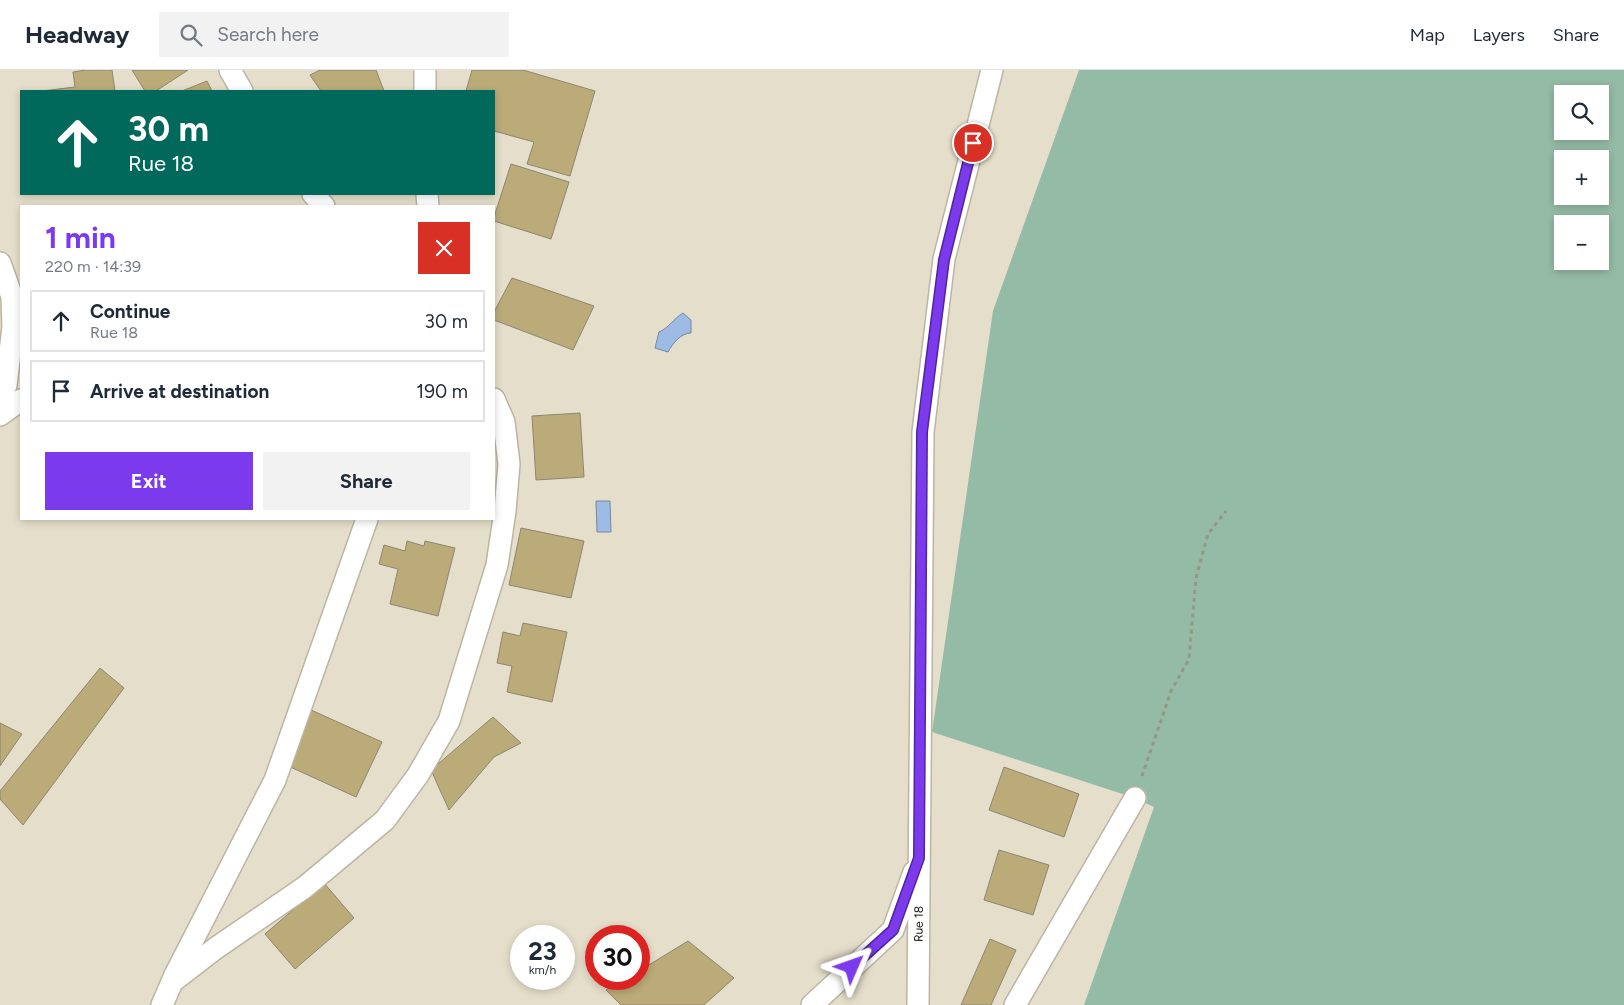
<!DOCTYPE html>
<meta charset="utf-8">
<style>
body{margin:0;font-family:Figtree,sans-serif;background:#f2f2f3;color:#1f2937;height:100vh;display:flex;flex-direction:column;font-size:19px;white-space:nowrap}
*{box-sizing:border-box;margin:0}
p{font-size:16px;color:#747a83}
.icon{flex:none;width:28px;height:28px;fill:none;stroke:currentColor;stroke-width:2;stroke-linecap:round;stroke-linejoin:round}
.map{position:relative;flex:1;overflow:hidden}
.panel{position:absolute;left:20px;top:135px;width:475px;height:315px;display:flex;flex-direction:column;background:#fff;border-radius:0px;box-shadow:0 2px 8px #0003}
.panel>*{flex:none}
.top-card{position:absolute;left:20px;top:20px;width:475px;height:105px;border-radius:0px;box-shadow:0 2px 8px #0003;background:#00695c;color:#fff;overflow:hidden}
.fabs{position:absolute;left:1554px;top:15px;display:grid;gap:10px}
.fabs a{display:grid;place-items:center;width:55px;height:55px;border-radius:0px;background:#fff;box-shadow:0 2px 8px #0003;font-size:25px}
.speed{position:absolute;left:510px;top:855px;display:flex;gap:10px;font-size:25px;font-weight:700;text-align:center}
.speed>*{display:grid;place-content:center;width:65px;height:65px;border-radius:50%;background:#fff;box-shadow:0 2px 8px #0003;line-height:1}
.speed small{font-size:12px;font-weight:400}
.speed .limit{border:8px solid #d22;background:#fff;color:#111}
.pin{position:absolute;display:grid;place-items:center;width:42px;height:42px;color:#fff;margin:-21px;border:2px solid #fff;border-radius:50%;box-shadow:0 1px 5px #0007}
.me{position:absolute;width:55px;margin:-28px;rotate:47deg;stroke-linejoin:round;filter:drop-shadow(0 0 4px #0008)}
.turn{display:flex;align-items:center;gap:18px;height:105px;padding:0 25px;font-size:22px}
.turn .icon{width:65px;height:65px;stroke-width:2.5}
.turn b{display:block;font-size:35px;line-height:42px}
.round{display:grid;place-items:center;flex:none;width:52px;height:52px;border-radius:0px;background:#f2f2f3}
.summary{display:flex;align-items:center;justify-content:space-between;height:85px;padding:0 25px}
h1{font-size:30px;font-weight:700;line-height:38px;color:#7c3aed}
.cta{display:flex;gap:10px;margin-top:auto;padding:10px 25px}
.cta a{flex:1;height:58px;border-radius:0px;background:#7c3aed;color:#fff;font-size:20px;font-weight:700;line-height:58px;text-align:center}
.cta a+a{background:#f2f2f3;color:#1f2937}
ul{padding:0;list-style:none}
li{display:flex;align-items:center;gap:15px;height:62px;margin:0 10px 8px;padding:0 15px;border:2px solid #e0e1e3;border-radius:0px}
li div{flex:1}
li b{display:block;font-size:19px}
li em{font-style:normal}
header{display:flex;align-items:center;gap:30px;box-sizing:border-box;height:70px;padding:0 25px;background:#fff;border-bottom:1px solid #e0e1e3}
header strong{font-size:24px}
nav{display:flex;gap:28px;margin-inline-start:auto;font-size:18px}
.search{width:350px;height:45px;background:#f2f2f3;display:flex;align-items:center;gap:12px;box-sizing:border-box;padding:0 18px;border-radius:0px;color:#747a83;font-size:19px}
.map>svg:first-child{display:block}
.green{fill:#94bba6;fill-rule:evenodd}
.water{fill:#9dbbe5;stroke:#7388a3}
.building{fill:#bbab79;stroke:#8c8674}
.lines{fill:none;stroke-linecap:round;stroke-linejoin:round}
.minor-casing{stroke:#bbb5a2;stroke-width:24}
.path{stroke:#999484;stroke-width:3;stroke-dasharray:4 4;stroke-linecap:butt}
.minor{stroke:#fff;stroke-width:21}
.route-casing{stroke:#51269a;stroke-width:12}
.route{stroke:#7c3aed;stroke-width:9}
.labels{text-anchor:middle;stroke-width:4;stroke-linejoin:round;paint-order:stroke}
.street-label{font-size:12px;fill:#121009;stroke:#fff}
</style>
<header>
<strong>Headway</strong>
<div class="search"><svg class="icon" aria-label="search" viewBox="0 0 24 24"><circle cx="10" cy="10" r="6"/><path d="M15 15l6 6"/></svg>Search here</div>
<nav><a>Map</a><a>Layers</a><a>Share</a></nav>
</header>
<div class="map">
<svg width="1624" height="935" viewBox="0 0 1624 935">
<rect width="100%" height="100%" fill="#e5deca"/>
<path class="green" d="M 1079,0 L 1624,0 L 1624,935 L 1084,935 L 1154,737 L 1135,728 L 932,662 L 993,241 ZM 1562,24 L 1600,24 L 1600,61 L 1562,61 ZM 1562,89 L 1600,89 L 1600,126 L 1562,126 ZM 1562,154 L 1600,154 L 1600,191 L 1562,191 Z"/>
<g class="water">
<path d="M 683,243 L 691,250 L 691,263 C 681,263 673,273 668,282 L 655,278 L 659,262 C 669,258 673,249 683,243 Z"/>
<polygon points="596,431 610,431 611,462 597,462"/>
</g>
<g class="building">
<polygon points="86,0 112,0 115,21 42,21 75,17 73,2"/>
<polygon points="132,0 188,0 156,21 145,21"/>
<polygon points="320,0 376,0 384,21 321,21 310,5"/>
<polygon points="472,0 523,0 595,21 570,106 527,94 534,72 494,61 494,21 466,21"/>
<polygon points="207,11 212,21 182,21"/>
<polygon points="511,94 569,112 551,169 494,151 494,147"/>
<polygon points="512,208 594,236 573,280 494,250 494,242"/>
<polygon points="580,343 584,407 536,410 532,346"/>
<polygon points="521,458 584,471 571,528 509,515"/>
<polygon points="407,471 424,476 425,471 455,478 438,546 390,534 398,499 379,494 384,475 405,481"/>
<polygon points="523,553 567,562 552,632 507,622 512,596 497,593 503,562 520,566"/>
<polygon points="100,598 124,618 23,755 0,729 0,721"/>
<polygon points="311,640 382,672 356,727 286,695"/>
<polygon points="493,647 521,673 494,687 449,740 431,700"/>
<polygon points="0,653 22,664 0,696"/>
<polygon points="1004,697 1079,724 1064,767 989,740"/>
<polygon points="999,780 1049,795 1033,845 984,830"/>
<polygon points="324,813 354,848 295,899 265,864"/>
<polygon points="990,869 1016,880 991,935 961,935"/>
<polygon points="688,871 734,908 704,935 621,935 606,920 625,909 639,909 639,901"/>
</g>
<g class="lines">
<defs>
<g id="minor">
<polyline points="230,0 242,21"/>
<polyline points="425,0 425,21"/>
<polyline points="313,124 324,136"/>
<polyline points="427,124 428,136"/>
<polyline points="0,193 12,227 13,257 6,315 0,329"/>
<polyline points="0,345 21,330"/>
<polyline points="174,907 275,710 367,449"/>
<polyline points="162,935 172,912 216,878 305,817 385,750 418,705 449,651 497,495 505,441 509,394 504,352 494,329"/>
<polyline points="812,935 893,860 914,802"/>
<path id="s1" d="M 918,935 L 923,362 L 944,189 L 992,0"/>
<polyline points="1015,935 1135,728"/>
</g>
</defs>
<use href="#minor" class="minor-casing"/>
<polyline class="path" points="1142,706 1171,621 1189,589 1196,508 1208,464 1226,441"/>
<use href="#minor" class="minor"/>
</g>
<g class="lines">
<defs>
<polyline id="route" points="852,897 893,860 919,788 922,362 944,190 973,73"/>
</defs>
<use href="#route" class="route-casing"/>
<use href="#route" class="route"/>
</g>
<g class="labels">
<g class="street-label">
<text dy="4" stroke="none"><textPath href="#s1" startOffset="81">Rue 18</textPath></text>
</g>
</g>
</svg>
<div class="fabs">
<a><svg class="icon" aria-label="search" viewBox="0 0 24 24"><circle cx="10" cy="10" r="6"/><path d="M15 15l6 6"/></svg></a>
<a>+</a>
<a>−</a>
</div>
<div class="speed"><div>23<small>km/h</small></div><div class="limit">30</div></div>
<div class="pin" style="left:973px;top:73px;background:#d93025"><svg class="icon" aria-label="arrive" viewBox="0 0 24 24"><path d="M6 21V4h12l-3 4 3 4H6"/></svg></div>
<svg class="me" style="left:852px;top:897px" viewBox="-20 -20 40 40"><path d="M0-17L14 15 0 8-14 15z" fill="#7c3aed" stroke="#fff" stroke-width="4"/></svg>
<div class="top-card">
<div class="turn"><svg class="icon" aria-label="ahead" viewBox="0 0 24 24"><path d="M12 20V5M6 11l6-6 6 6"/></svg><div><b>30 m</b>Rue 18</div></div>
</div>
<section class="panel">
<div class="summary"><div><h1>1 min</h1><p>220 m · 14:39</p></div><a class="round" style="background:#d93025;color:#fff"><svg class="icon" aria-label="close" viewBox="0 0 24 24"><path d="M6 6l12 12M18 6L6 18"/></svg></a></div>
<ul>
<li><svg class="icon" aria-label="ahead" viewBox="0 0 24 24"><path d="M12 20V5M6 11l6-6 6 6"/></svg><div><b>Continue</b><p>Rue 18</p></div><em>30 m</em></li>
<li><svg class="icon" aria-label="arrive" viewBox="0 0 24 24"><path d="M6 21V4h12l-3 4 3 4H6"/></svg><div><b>Arrive at destination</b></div><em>190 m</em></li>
</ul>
<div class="cta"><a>Exit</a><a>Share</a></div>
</section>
</div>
